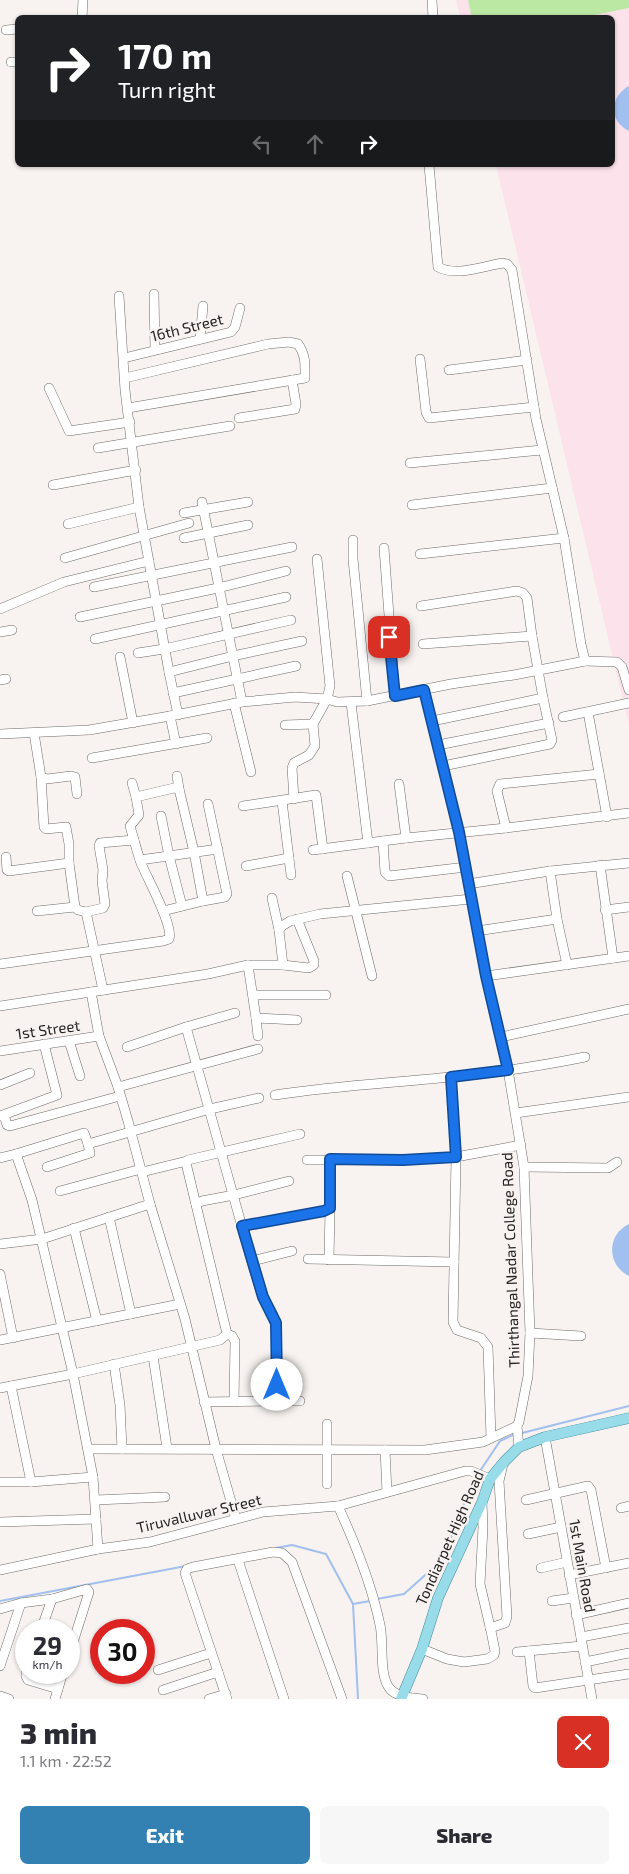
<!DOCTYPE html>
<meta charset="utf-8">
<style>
body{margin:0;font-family:"Exo 2",sans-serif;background:#f7f7f7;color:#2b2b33;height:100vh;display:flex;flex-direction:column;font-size:19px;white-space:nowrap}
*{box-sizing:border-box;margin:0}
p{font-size:16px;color:#7c7c81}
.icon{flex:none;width:28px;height:28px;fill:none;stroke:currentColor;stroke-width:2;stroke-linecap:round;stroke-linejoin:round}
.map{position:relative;height:1699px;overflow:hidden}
.drawer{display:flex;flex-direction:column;background:#fff;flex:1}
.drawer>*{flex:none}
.guide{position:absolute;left:15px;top:15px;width:600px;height:152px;border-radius:8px;box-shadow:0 1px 4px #0004;background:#202124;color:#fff;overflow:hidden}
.speed{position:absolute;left:15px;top:1619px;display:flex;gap:10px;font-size:25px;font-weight:700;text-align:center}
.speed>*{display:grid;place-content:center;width:65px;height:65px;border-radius:50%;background:#fff;box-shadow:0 1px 4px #0004;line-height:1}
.speed small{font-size:12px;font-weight:400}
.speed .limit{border:8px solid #d22;background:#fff;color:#111}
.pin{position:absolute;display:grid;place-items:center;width:42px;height:42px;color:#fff;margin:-21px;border-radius:10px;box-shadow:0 2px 8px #0006}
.me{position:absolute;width:55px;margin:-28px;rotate:0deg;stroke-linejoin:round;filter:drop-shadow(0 0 4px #0008)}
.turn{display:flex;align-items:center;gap:18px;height:105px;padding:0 20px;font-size:22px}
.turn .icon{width:65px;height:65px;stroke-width:2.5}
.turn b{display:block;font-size:35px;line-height:42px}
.lanes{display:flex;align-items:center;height:48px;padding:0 20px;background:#0003;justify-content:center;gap:25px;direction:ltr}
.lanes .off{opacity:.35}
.round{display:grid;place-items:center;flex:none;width:52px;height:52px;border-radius:8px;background:#f7f7f7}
.headline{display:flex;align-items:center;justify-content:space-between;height:85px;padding:0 20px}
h1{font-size:30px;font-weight:800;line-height:38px}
.cta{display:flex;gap:10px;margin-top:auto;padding:10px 20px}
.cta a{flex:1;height:58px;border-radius:8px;background:#3380b3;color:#fff;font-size:20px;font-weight:800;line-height:58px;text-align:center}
.cta a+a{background:#f7f7f7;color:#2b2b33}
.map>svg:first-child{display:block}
.industrial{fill:#fce2ea}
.green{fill:#bbe8a3}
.water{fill:#a1bfef}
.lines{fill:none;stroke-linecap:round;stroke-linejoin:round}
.stream{stroke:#a1bfef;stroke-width:2}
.minor-casing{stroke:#6f6b69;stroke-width:10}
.major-casing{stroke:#448b9a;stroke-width:11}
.minor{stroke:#fff;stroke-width:9}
.major{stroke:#98dbe9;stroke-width:10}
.route-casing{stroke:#114b97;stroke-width:12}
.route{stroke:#1a73e8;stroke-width:9}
.labels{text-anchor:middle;stroke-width:4.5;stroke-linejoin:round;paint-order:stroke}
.street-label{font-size:15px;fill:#252322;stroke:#f8f3f1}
</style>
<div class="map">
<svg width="629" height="1699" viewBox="0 0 629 1699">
<rect width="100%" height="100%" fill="#f8f3f1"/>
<polygon class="industrial" points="456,0 629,0 629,726 496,165 612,165 612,18 460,17"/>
<polygon class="green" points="468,0 629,0 629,8 584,17 472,18"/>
<g class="water">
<path d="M 629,86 L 629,131 C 608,121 610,96 629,86 Z"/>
<path d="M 629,1224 L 629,1276 C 607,1265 606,1235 629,1224 Z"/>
</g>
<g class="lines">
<g class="stream">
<polyline points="522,1433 629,1406"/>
<polyline points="480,1471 500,1441 515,1434"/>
<polyline points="276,1548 292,1545 326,1554 353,1604 358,1699"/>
<polyline points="377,1599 404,1594 442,1560 472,1483 476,1477"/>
<polyline points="0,1601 186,1566"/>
<polyline points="353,1604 370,1601"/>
</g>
<defs>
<g id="minor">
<polyline points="432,0 433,18"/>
<polyline points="82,18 83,0"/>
<polyline points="6,30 18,29"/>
<polyline points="11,62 18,62"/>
<polyline points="154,294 155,350"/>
<polyline points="119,296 125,390 139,507 169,672 178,715"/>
<polyline points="200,339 203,306"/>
<polyline points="124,358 231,332 235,327 240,308"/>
<polyline points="420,359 426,412 429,418 534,407"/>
<polyline points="449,370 527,360"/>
<path d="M 125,378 L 268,344 L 289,342 L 298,344 C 306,355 305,365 305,378 L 128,408"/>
<polyline points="49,388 69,431 130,422"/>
<polyline points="239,418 295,409 296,404 292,380"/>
<polyline points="98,448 230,426"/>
<polyline points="410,463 542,450"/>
<polyline points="53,485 136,470"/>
<polyline points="202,502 242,702"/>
<polyline points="412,505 552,488"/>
<polyline points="184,513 248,502"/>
<polyline points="68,524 139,507"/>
<polyline points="184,538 248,525"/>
<polyline points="353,540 353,559 367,701"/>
<polyline points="384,548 395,696"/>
<polyline points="420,554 564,538"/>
<polyline points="65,558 189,523"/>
<polyline points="94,587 292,547"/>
<polyline points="421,606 517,591 523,593 527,598 532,636 543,698 432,721"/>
<polyline points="0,609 64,582 149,561"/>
<polyline points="80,617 218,588 286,571"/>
<polyline points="0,632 12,630"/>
<polyline points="95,639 286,597"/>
<polyline points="423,644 532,636"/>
<polyline points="138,653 164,649 291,620"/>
<polyline points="120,657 133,723"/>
<polyline points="585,661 617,662 622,667 629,690"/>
<polyline points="169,672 233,656 302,641"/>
<polyline points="0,680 6,679"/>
<polyline points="424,690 459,832 486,976 508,1070 524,1167 530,1333 528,1376 519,1422 517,1426 519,1447"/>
<polyline points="173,693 296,666"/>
<polyline points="234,703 251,772"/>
<polyline points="351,703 368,843"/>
<polyline points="588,712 607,817"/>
<polyline points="170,716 176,744"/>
<polyline points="563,717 629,703"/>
<polyline points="285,725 313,724"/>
<polyline points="34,733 41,777 47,779 71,776 75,777 77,794"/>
<path d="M 0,734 L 89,730 L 170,716 L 242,702 L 295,697 L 327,699 L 337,702 L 367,701 L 451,684 L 514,675 L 585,661 L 581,644 L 564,538 L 536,419 L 512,270 L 507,264 L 503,263 C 483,266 456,277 438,267 L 429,165"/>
<polyline points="438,745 549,723"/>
<polyline points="92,758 207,738"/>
<polyline points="443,766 550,744 552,740 543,698"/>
<polyline points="177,776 179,789"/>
<polyline points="41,777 44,827 46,829 66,827 69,844 69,863"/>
<polyline points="132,783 136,797"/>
<polyline points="399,784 406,838"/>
<polyline points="294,799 292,768 294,763 309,755 315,746 313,724 327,699 330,686 317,559"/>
<polyline points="282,801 291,875"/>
<polyline points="243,806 316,795 323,849"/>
<polyline points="161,816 169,856 182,906"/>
<polyline points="506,828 497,791 500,784 599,774"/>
<polyline points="134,840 130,826 139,815 136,797 174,788 179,789 194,852 203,901 163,911"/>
<polyline points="383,841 385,872 389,876 466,867"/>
<polyline points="313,850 406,838 506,828 629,813"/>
<polyline points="140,860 218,849"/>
<polyline points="600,865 613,958"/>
<polyline points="246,866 289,858"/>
<polyline points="550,871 557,919 567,965"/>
<polyline points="347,876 372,976"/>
<polyline points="468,884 550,871 629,863"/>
<polyline points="272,898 279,930"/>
<polyline points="203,901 225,897 227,894 208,804"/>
<polyline points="605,910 629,907"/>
<polyline points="37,911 75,907"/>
<polyline points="86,912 103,990"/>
<polyline points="477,931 557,919"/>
<path d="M 0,964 L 163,941 L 169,939 C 174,926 147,878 141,863 C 138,855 136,847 134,840 L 100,843 L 99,846 L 103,870 L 102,881 L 105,904 L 103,908 L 86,912 L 78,910 L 75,907 L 69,863 L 9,871 L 7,870 L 6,857"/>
<polyline points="248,965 256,1018 297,1020"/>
<polyline points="283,965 309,968 314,965 314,961 297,919"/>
<polyline points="486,976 629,956"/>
<polyline points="91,992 99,1036 118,1087 128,1121 150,1204 185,1319 216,1449 236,1519"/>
<polyline points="253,995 326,995"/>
<polyline points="0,1006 208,974 248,965 283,965 279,930 282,926 290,921 320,914 471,899"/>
<polyline points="256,1018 258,1036"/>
<polyline points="186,1027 253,1266 263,1297 273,1315 276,1328 277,1401 204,1402"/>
<polyline points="501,1037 629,1009"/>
<polyline points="69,1041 80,1076"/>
<polyline points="127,1047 186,1027 235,1013"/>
<polyline points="0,1051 99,1036"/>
<polyline points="451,1077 456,1157 453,1322 457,1330 481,1338 488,1347 491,1438"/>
<polyline points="0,1085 30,1073"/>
<polyline points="118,1087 258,1049"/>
<path d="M 275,1095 C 333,1086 391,1083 450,1077 C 495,1073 540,1066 585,1057"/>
<polyline points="516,1113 629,1097"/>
<polyline points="4,1115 7,1125 10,1126 120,1096"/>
<polyline points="0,1116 57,1095 44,1044"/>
<polyline points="88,1144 84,1133 16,1154 32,1200 73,1374 93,1477 98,1549"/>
<polyline points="0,1158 16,1154"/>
<polyline points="307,1160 403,1160 456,1157 521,1145"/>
<polyline points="47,1167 90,1153 88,1144 210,1109 259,1098"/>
<polyline points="524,1167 608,1168 617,1162"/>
<polyline points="142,1172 187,1161"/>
<polyline points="60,1191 141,1169"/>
<polyline points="196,1204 202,1201 234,1195 289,1181"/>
<polyline points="109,1217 131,1314"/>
<polyline points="242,1226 323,1211 330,1208 330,1159"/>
<polyline points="74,1228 97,1321"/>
<polyline points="0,1244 42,1239 150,1204"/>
<polyline points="308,1259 454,1262"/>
<polyline points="329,1260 330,1208"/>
<polyline points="252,1261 292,1251"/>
<polyline points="0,1274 13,1338"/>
<polyline points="530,1333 581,1336"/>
<polyline points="227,1334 232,1336 235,1341 234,1402"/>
<polyline points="0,1340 180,1304"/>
<polyline points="153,1356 167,1448"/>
<polyline points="114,1364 120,1405 122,1449"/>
<polyline points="11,1386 31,1482"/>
<polyline points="0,1388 73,1374 220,1340 227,1334 186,1163 188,1160 300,1134"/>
<polyline points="277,1401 300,1401"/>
<polyline points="545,1437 592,1699"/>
<polyline points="88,1449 425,1450 483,1442 517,1426"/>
<polyline points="385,1450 387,1492"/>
<polyline points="0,1482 31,1482 93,1477"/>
<polyline points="327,1484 327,1424"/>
<polyline points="96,1500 165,1497"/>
<polyline points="526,1500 588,1486 591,1490 606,1568"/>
<path d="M 338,1506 C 355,1543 372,1586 380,1625 C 384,1643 379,1671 388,1686 C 394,1697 411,1698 423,1699"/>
<polyline points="621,1508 629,1506"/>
<polyline points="0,1522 96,1519"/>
<polyline points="528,1534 561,1527"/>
<polyline points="238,1560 284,1699"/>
<polyline points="541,1568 567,1562"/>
<polyline points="0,1570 98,1549 150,1542 263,1512 338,1506 465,1471 471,1471 490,1479"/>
<polyline points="569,1575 629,1563"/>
<polyline points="552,1601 573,1598"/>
<polyline points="0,1609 21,1603 52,1599 87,1589 89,1592 69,1655"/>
<polyline points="576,1615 629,1603"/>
<polyline points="490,1628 505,1623 507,1617 499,1481 503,1464"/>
<polyline points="41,1630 52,1599"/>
<polyline points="581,1637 629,1628"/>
<polyline points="422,1649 447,1659 464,1662 487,1659 494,1655 495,1651 491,1631 480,1584 483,1527 482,1502"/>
<polyline points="529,1651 533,1686 535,1688 629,1674"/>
<polyline points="517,1652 582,1646"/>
<polyline points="585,1662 629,1653"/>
<polyline points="0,1666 21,1603"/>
<polyline points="158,1670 211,1653"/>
<polyline points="26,1671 26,1676 28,1680 58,1689 55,1699"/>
<polyline points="58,1689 63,1672"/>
<polyline points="163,1690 218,1672"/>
<polyline points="0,1696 9,1699"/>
<polyline points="209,1699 226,1694"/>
<polyline points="227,1699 185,1573 187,1569 193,1567 273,1552 282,1553 292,1562 342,1699"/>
</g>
<polyline id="major" points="401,1699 422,1649 438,1598 482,1502 490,1479 504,1462 519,1447 545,1437 629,1418"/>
</defs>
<use href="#minor" class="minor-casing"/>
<use href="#major" class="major-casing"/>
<use href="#minor" class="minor"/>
<use href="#major" class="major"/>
</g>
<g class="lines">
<defs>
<polyline id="route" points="277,1385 276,1323 263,1297 242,1226 324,1211 330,1208 330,1159 403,1160 456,1157 451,1077 508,1070 486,976 459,832 424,690 395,696 389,637"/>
</defs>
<use href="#route" class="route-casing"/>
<use href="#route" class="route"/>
</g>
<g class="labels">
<g class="street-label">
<text transform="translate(187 328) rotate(-14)" y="5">16th Street</text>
<text transform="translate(48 1030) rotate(-8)" y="5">1st Street</text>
<text transform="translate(511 1260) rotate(-92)" y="5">Thirthangal Nadar College Road</text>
<text transform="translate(199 1514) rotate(-13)" y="5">Tiruvalluvar Street</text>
<text transform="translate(450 1538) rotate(-66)" y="5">Tondiarpet High Road</text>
<text transform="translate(582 1566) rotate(80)" y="5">1st Main Road</text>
</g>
</g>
</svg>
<div class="speed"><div>29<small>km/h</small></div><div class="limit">30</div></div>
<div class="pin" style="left:389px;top:637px;background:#d93025"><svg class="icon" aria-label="arrive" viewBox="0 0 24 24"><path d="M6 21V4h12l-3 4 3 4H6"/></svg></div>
<svg class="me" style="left:277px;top:1385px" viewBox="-20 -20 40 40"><circle r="19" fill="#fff"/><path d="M0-13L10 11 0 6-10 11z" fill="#1a73e8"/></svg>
<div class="guide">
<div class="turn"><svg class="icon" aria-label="right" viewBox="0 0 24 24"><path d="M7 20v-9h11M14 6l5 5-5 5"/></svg><div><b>170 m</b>Turn right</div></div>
<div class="lanes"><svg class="icon off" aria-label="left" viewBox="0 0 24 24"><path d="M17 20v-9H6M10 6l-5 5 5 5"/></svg><svg class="icon off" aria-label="ahead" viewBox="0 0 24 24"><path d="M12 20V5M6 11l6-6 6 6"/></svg><svg class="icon" aria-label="right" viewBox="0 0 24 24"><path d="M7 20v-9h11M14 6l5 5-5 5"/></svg></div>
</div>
</div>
<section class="drawer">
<div class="headline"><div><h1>3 min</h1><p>1.1 km · 22:52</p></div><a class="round" style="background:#d93025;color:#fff"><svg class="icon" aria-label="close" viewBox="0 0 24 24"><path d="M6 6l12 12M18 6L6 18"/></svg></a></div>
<div class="cta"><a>Exit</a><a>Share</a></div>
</section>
